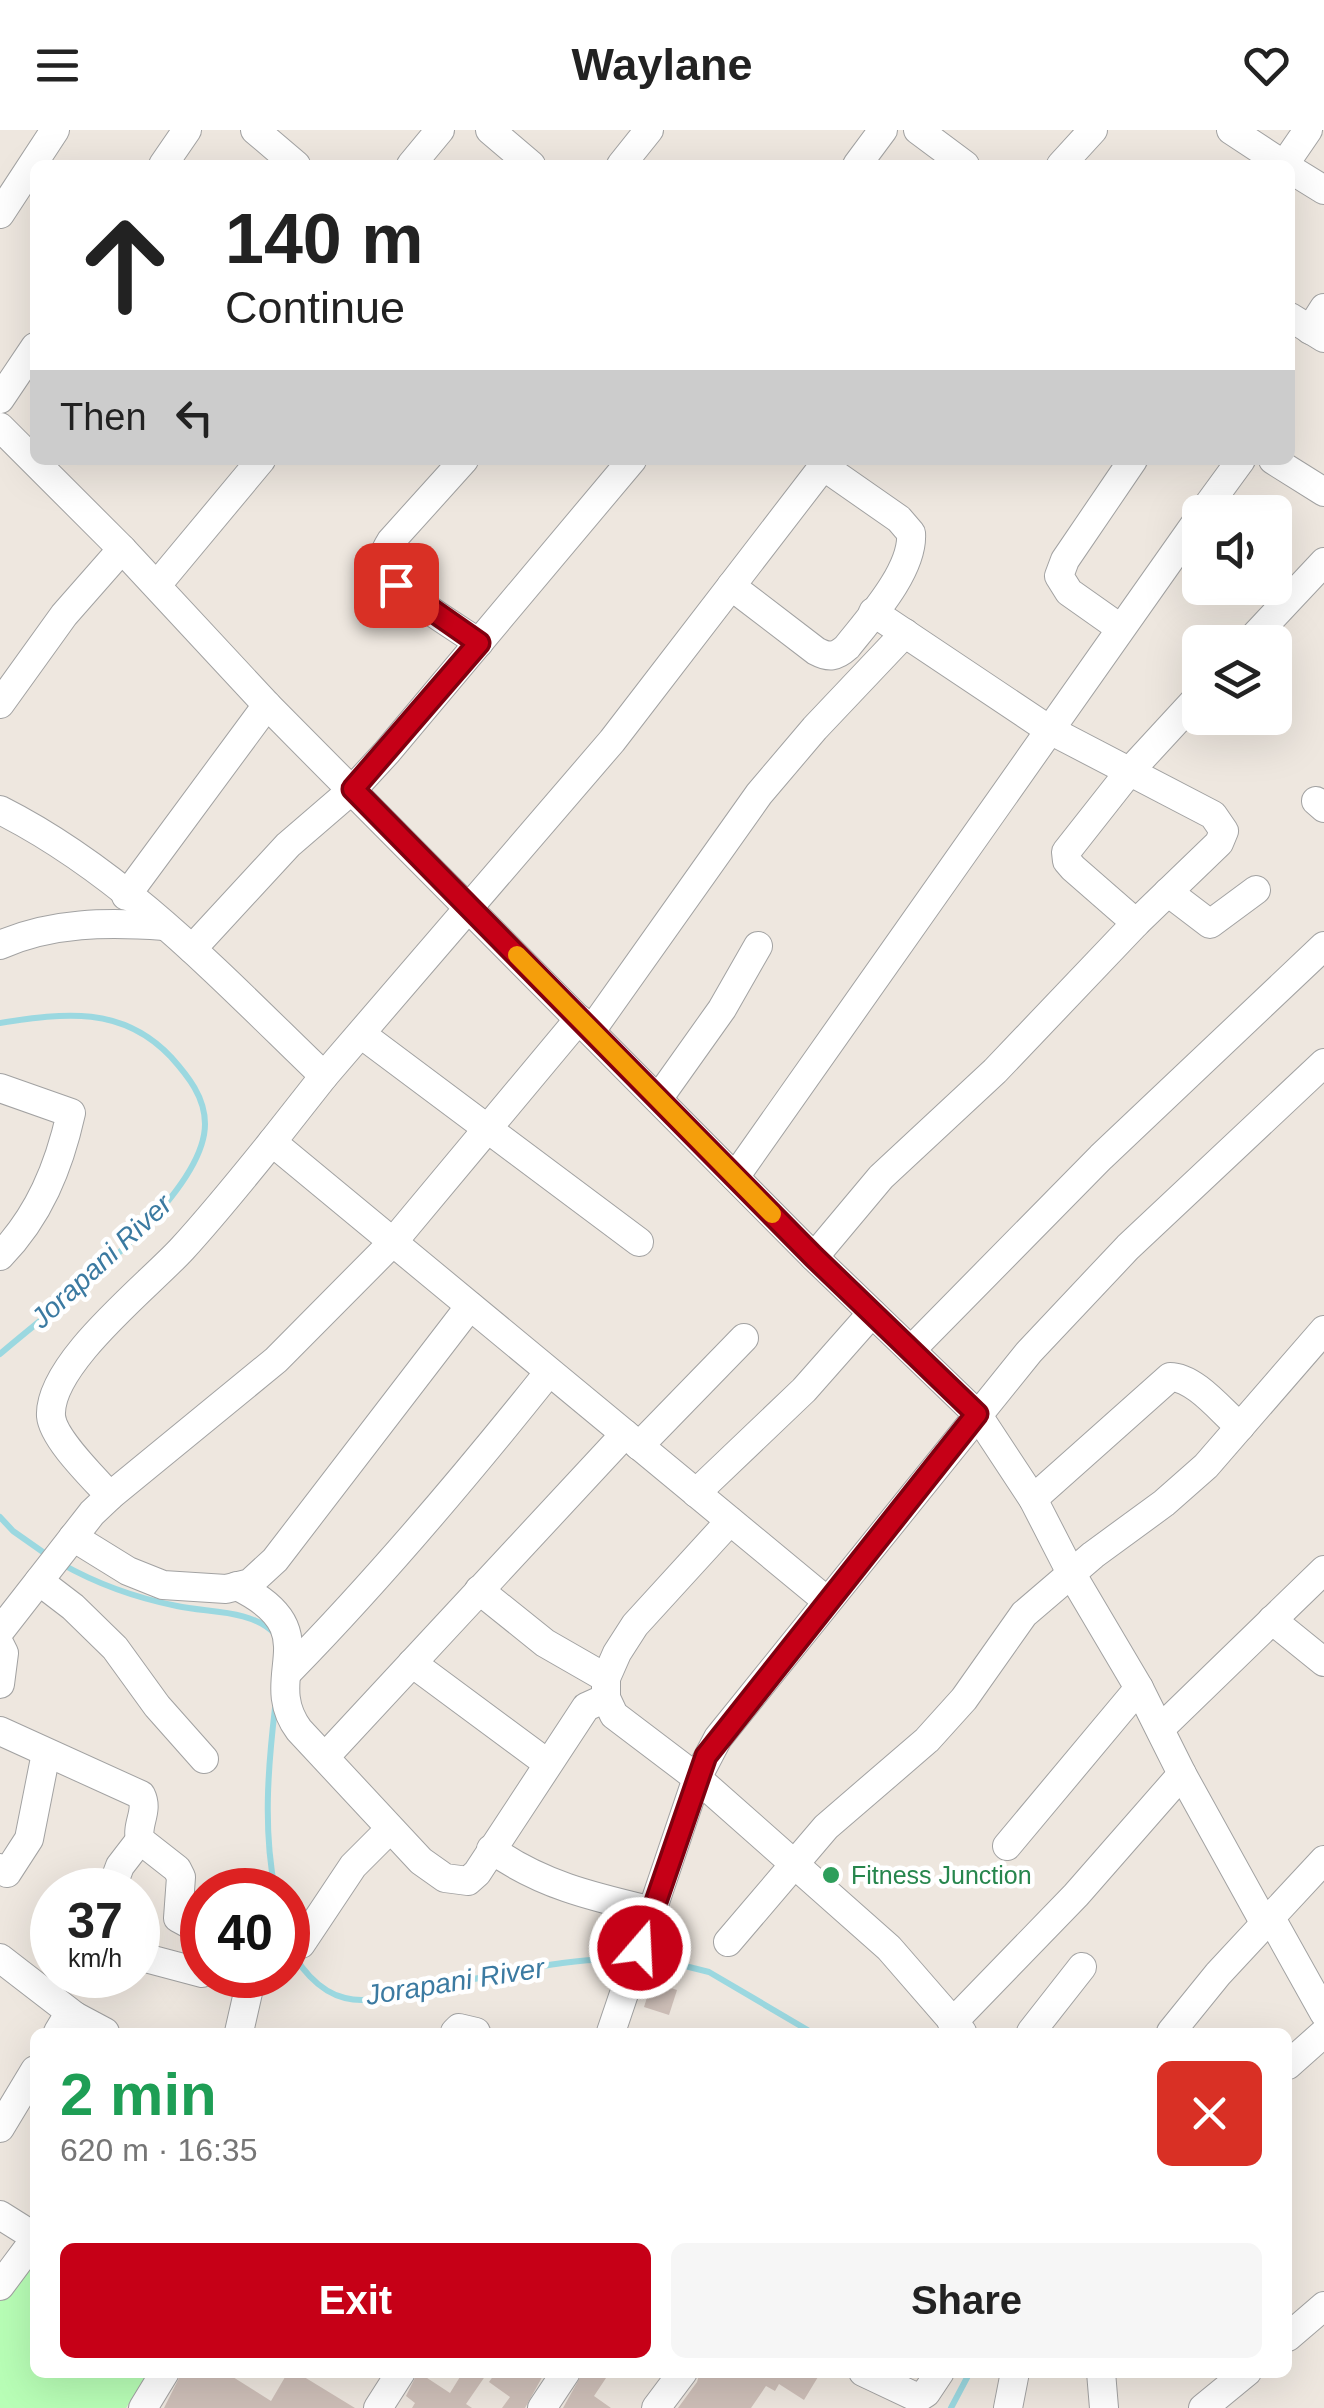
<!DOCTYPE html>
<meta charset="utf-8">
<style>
body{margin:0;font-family:Arial,sans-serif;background:#f6f6f6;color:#222;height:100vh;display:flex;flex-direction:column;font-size:38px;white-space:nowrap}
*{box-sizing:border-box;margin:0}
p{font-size:32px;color:#767676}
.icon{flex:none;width:55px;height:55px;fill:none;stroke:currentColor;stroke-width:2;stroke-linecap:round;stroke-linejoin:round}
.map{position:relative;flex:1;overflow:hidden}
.drawer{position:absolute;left:30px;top:1898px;width:1262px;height:350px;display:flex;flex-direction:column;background:#fff;border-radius:15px;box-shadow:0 10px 40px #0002}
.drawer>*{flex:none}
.guide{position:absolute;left:30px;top:30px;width:1265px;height:305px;border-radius:15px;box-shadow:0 10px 40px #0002;background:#fff;color:#222;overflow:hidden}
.tools{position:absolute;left:1182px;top:365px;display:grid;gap:20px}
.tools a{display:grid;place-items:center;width:110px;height:110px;border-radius:15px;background:#fff;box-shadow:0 10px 40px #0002;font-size:50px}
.speed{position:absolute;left:30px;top:1738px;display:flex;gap:20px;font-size:50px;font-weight:700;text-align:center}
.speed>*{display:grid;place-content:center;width:130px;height:130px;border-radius:50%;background:#fff;box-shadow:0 10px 40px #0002;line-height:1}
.speed small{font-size:25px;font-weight:400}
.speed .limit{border:15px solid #d22;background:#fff;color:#111}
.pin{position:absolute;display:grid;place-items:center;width:85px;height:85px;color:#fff;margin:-42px;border-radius:20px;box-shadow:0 5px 15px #0006}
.me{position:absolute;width:110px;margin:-55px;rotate:19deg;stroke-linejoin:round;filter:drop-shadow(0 0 8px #0008)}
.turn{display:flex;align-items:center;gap:35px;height:210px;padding:0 30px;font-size:45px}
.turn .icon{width:130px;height:130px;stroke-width:2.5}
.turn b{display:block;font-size:70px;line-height:85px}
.then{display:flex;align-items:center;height:95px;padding:0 30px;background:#0003;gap:20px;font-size:38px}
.round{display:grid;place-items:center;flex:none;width:105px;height:105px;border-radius:15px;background:#f6f6f6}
.headline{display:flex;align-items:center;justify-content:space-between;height:170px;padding:0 30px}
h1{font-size:60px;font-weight:600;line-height:75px;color:#1e9e55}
.action{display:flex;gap:20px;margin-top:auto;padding:20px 30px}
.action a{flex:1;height:115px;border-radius:15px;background:#c60017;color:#fff;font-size:40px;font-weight:600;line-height:115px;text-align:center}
.action a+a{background:#f6f6f6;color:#222}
header{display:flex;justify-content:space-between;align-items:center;height:130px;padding:0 30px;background:#fff;font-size:45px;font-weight:600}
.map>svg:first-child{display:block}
.park{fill:#b8feb6}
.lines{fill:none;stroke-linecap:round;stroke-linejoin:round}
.stream{stroke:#9bd8e0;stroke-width:6}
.building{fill:#cebfb8}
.minor-casing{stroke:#a2a2a2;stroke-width:30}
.minor{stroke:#fff;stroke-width:28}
.route-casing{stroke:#81000f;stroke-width:25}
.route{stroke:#c60017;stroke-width:18}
.slow{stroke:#f59e0b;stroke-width:18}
.leisure-dot{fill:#2e9e5b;stroke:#fff;stroke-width:4}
.labels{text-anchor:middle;stroke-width:9;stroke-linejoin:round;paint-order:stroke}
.leisure-label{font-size:25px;fill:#27864d;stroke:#fff;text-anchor:start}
.water-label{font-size:28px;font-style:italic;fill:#3b7aa1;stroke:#fff}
</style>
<header><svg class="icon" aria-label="menu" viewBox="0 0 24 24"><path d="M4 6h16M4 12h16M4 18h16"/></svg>Waylane<svg class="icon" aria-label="heart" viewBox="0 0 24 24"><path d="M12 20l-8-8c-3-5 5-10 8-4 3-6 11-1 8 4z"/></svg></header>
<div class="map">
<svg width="1324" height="2278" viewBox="0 0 1324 2278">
<rect width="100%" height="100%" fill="#eee7df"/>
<polygon class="park" points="35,2125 35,2242 148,2243 126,2278 0,2278 0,2171"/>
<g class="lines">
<g class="stream">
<path d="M 0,893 C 64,883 122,875 171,927 C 188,946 205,967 205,994 C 205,1068 54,1177 0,1224"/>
<polyline points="0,1387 13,1401 50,1427"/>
<path d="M 60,1433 C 97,1454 136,1468 177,1476 C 208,1483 250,1479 274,1503"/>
<path d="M 275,1760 C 263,1700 268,1637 275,1578"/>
<path d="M 288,1811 C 296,1835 319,1862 345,1868 C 373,1875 394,1862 420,1856 C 439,1852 460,1851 480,1848 C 527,1839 577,1827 625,1830"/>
<polyline points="642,1831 673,1833 709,1842 811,1902"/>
<polyline points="951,2278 970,2242"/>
</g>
</g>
<g class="building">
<polygon points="652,1852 677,1860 669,1885 644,1877"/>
<polygon points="182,2242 225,2242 271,2271 288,2242 296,2242 355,2278 164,2278"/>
<polygon points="418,2242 450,2263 463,2242 488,2242 466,2274 472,2278 412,2278 415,2273 406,2266"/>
<polygon points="496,2242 545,2242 525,2278 502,2278 510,2267 489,2252"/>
<polygon points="583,2242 610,2242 594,2266 611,2278 563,2278"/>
<polygon points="700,2242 821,2242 804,2270 779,2254 775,2261 766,2256 751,2278 678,2278 697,2252"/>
</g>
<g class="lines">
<defs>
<g id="minor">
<polyline points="255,0 296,35"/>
<polyline points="490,0 531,35"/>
<polyline points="918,0 965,35"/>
<polyline points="1231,0 1284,35"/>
<polyline points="163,35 187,0"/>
<polyline points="411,35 440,0"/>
<polyline points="621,35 649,0"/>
<polyline points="857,35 883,0"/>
<polyline points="1061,35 1093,0"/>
<polyline points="1284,35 1308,0"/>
<polyline points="1290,39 1324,60"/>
<polyline points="0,84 55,0"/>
<polyline points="1290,187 1324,208"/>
<polyline points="1310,200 1324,178"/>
<polyline points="0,269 35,217"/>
<polyline points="0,297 122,419 267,575 814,1127 977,1284 1033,1369 1071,1443 1139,1558 1182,1644 1265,1794"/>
<path d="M 464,330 L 391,411 C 385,421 380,429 385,441 C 392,459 459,499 479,513"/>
<polyline points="1273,330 1324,362"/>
<polyline points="1203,382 1241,330"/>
<polyline points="157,455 261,330"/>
<path d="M 731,456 L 816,521 C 829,528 836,527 847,517 C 869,489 914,440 911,403 L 899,389 L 823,336"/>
<polyline points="1120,498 1069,462 1059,446 1065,430 1133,330"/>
<polyline points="1249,512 1324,432"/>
<polyline points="0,574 64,485 122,419"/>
<polyline points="1316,671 1324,678"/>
<path d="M 0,680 C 125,743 224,850 324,946 L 272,1012 L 827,1471"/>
<polyline points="1168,762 1210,794 1256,760"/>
<polyline points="126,766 267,575"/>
<polyline points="1136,793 1073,738 1067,731 1066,722 1129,642 1200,565"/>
<path d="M 0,815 C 52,792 108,792 164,796"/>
<polyline points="192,819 288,715 353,659 387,622 632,330"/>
<polyline points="591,901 759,664 815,598 905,503"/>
<polyline points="361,904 639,1112"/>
<polyline points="324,946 612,611 828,330"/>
<path d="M 0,958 L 71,983 C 59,1037 39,1086 0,1126"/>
<polyline points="658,969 722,879 758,816"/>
<polyline points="735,1047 1200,387"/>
<polyline points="814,1127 881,1047 995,941 1136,793 1219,713 1224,701 1213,685 1048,599 873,482"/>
<polyline points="912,1219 1101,1027 1324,816"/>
<polyline points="639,1316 744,1208"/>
<polyline points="696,1363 804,1260 872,1183"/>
<path d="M 110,1366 C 94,1348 53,1309 51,1286 C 48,1234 148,1156 182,1119 C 214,1084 243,1048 272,1012"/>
<path d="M 1033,1369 L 1170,1247 C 1195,1247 1222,1282 1240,1297"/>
<polyline points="730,1391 635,1495 617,1523 606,1548 606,1568 614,1585 697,1648 889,1818 962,1902"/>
<polyline points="73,1407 128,1441 163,1455 226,1459 250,1453 275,1430 470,1176"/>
<polyline points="39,1451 73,1477 115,1518 157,1576 204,1629"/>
<path d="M 237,1456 C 331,1502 258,1545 299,1600 L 421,1731 L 445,1748 L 468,1751 L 477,1743 L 586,1577 L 606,1568"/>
<polyline points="479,1460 545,1513 606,1548"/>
<polyline points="1272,1490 1324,1532"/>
<polyline points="0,1501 92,1383 110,1366 276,1230 393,1112 579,889"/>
<polyline points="0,1515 4,1523 0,1554"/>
<polyline points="412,1533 547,1633"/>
<path d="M 289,1541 C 382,1446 466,1346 549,1242"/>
<polyline points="1161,1598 1324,1440"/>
<path d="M 0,1601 L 141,1665 C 149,1681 136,1694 140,1710 L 177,1739 L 181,1747 L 178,1788 L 202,1801"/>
<polyline points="325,1627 625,1304"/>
<polyline points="1007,1716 1139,1558"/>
<path d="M 491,1719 C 541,1755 594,1767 653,1781"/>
<polyline points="0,1738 7,1743 29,1709 46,1623"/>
<polyline points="111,1760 120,1736 140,1710"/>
<polyline points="1271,1788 1324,1883"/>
<polyline points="728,1812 826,1697 927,1610 964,1569 1024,1484 1093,1425 1164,1373 1206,1336 1324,1200"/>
<polyline points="301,1814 353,1736 390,1699"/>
<polyline points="138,1826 202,1843"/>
<polyline points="0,1828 75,1886"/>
<polyline points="952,1893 1076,1765 1182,1644"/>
<polyline points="58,1902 64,1892 75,1886 105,1902"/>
<polyline points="239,1902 252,1845"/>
<polyline points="455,1902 459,1898 476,1902"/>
<polyline points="611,1902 697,1648 718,1608 1029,1222 1128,1117 1324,933"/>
<polyline points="1031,1902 1082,1837"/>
<polyline points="1171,1902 1218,1844 1324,1730"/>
<polyline points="1288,1935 1324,1903"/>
<polyline points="0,1998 35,1940"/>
<polyline points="0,2085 35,2107"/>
<polyline points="0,2156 35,2109"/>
<polyline points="1288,2207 1324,2176"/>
<polyline points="863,2242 918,2268 926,2263 940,2242"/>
<polyline points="1101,2242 1104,2278"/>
<polyline points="143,2278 165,2242"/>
<polyline points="378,2278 401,2242"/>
<polyline points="542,2278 566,2242"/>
<polyline points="656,2278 683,2242"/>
<polyline points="1008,2278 1015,2242"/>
<polyline points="1203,2278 1247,2242"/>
</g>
</defs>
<use href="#minor" class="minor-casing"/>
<use href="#minor" class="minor"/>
</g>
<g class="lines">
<defs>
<polyline id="route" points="396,455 479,513 353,659 814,1127 977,1284 706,1626 640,1818"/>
</defs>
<use href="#route" class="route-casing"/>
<use href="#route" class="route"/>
<polyline class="slow" points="517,825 772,1084"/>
</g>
<circle class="leisure-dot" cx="831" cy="1745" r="10"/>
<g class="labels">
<g class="leisure-label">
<text x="851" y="1754">Fitness Junction</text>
</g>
<g class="water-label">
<text transform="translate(101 1131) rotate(-43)" y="10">Jorapani River</text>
<text transform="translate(455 1851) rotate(-9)" y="10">Jorapani River</text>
</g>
</g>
</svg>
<div class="tools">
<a><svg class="icon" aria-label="sound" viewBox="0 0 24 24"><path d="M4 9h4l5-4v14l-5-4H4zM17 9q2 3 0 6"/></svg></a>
<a><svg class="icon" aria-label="layers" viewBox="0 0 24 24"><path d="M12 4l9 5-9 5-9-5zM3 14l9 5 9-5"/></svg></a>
</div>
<div class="speed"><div>37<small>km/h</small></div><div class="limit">40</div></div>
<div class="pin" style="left:396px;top:455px;background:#d93025"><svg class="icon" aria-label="arrive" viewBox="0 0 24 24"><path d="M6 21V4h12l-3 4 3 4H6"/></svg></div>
<svg class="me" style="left:640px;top:1818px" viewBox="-20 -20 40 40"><circle r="17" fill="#c60017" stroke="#fff" stroke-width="3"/><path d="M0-11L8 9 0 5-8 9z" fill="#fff"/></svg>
<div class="guide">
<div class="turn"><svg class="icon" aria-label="ahead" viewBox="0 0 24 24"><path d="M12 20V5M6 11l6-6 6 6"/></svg><div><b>140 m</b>Continue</div></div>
<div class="then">Then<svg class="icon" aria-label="left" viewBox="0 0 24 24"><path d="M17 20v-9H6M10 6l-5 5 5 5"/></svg></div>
</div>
<section class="drawer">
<div class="headline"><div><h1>2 min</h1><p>620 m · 16:35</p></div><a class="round" style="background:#d93025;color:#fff"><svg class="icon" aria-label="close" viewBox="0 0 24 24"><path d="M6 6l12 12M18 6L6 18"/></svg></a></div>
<div class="action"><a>Exit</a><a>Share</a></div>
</section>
</div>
